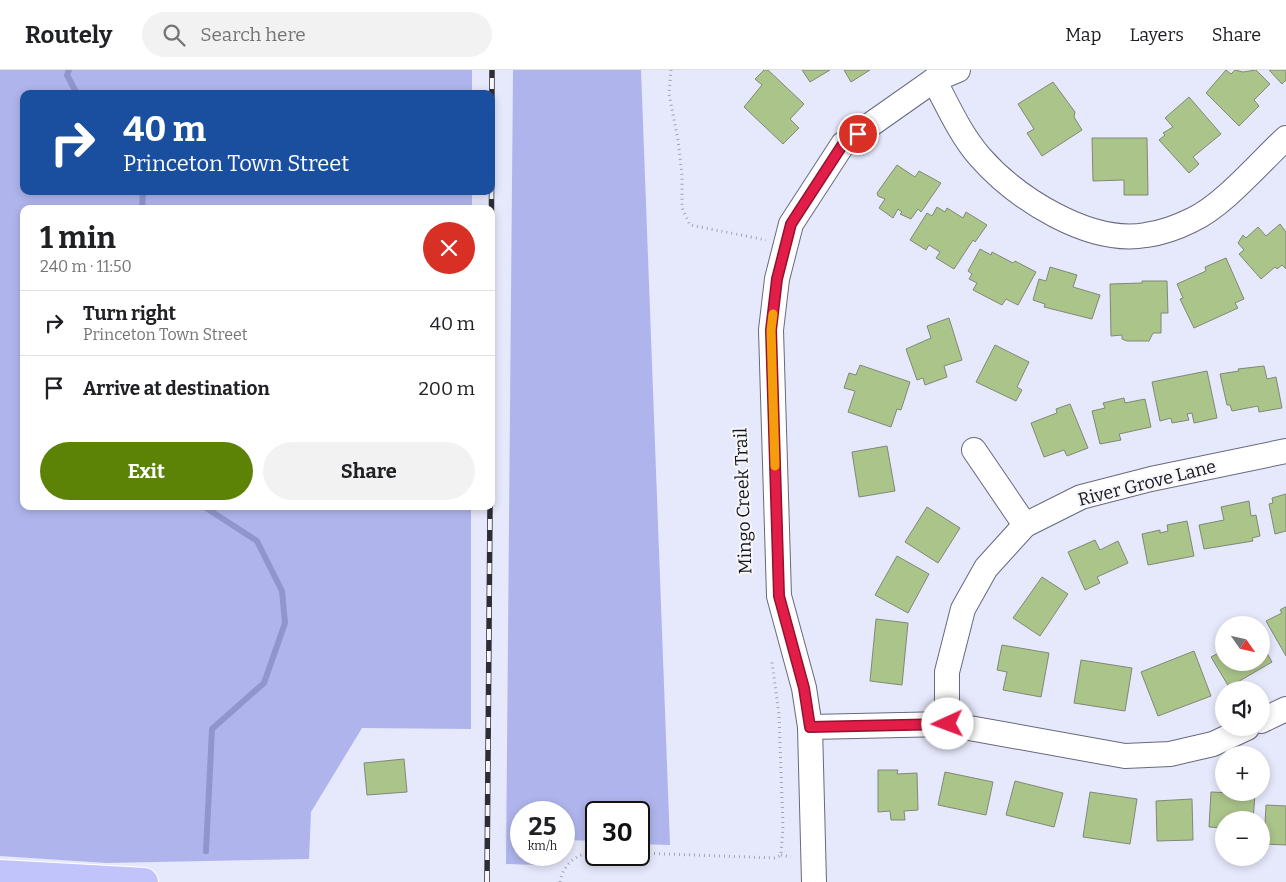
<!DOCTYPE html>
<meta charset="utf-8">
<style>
body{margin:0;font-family:Bitter,serif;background:#f2f2f2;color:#202124;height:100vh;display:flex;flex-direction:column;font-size:19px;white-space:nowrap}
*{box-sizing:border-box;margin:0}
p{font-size:16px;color:#757577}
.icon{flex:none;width:28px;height:28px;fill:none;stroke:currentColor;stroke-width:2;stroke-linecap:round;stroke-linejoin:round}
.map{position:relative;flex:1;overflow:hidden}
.side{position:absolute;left:20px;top:135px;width:475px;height:305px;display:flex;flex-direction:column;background:#fff;border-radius:10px;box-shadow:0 2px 8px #0003}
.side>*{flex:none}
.hud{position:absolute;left:20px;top:20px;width:475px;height:105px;border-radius:10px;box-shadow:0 2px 8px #0003;background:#1a4fa0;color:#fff;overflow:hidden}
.needle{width:32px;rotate:124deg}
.controls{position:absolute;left:1215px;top:546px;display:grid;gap:10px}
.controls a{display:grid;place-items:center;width:55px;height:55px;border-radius:50%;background:#fff;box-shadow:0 2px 8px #0003;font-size:25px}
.speed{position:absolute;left:510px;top:731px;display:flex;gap:10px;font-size:25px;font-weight:700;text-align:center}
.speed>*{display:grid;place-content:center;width:65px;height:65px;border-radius:50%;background:#fff;box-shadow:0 2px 8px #0003;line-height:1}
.speed small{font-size:12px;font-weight:400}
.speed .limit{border:2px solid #111;border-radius:8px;background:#fff;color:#111}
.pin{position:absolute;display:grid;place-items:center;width:42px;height:42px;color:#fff;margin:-21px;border:2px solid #fff;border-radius:50%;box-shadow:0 1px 5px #0007}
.me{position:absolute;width:55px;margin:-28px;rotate:268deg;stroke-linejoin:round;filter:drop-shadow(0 0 4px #0008)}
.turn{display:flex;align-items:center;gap:18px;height:105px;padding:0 20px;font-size:22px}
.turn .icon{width:65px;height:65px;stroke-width:2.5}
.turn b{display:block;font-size:35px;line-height:42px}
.round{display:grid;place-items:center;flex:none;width:52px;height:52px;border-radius:26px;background:#f2f2f2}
.headline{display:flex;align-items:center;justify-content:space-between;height:85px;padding:0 20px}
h1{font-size:30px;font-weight:700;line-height:38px}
.primary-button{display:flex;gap:10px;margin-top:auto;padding:10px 20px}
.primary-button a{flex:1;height:58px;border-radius:30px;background:#5c8306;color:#fff;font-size:20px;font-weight:700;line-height:58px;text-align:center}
.primary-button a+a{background:#f2f2f2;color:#202124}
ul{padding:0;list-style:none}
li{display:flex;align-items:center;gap:15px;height:65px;padding:0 20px;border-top:1px solid #e0e0e0}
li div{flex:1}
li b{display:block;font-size:19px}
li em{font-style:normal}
header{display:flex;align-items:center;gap:30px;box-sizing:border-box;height:70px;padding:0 25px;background:#fff;border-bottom:1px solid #e0e0e0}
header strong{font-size:24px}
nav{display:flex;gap:28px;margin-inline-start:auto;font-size:18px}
.search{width:350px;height:45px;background:#f2f2f2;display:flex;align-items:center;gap:12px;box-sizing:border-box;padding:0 18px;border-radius:28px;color:#757577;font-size:19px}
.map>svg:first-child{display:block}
.green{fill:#afb5ec}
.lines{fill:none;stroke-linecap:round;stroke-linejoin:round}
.stream{stroke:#9095ce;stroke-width:6}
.building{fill:#aac48a;stroke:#808975}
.minor-casing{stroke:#67697e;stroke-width:26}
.major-casing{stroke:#fff;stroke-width:30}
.path{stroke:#a2a4b3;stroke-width:3;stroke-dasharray:1 4;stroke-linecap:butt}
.minor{stroke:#fff;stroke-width:24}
.major{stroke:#c0c4fa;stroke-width:28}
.rail-casing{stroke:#2c2d35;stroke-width:5.5}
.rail{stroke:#f6f6fb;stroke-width:4;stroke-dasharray:11;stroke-linecap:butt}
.route-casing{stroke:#92132f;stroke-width:12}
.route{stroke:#e11d48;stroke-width:9}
.slow{stroke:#f59e0b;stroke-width:9}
.labels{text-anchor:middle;stroke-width:4;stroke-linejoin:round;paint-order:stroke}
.street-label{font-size:18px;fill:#16171e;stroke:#f6f6fb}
</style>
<header>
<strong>Routely</strong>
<div class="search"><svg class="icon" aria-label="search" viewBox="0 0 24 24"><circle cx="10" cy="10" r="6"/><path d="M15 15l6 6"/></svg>Search here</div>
<nav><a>Map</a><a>Layers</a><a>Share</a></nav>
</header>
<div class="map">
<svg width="1286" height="812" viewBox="0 0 1286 812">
<rect width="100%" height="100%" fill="#e6e8fb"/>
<g class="green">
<polygon points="0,0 472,0 472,24 24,24 24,121 472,121 472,139 24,139 24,436 471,436 471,659 362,658 311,742 309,789 106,793 0,786"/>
<polygon points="513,0 641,0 670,775 639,774 639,742 596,742 596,771 564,770 564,742 521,742 521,785 537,785 537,795 506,794"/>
</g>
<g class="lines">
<g class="stream">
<polyline points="69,0 67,5 77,24"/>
<polyline points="142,139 143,121"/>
<polyline points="203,436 257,471 282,521 285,553 264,613 212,659 206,781"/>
</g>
</g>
<g class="building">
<polygon points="764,0 768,0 804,34 790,49 799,58 783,74 744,37 762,15 755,9"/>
<polygon points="802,0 830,0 810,12"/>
<polygon points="844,0 870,0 851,12"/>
<polygon points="1226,0 1231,4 1235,0 1243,2 1256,0 1270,14 1254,30 1259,36 1239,56 1206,23"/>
<polygon points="1269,0 1286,0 1286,10 1282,14"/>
<polygon points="1053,12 1075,42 1074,47 1082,60 1042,86 1027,63 1034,59 1018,34"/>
<polygon points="1189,27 1221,64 1193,87 1199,94 1189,103 1159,70 1165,65 1163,63 1173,57 1165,48"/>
<polygon points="1092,68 1147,68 1148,125 1124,125 1124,110 1093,111"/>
<polygon points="897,95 915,107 919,101 941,113 921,142 918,139 911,149 900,144 902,142 898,139 893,148 879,138 885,129 878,126 877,123"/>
<polygon points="937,137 945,142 947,138 963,148 966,142 987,155 975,172 973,170 954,199 936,188 940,182 929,175 926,180 910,170 927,143 932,146"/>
<polygon points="1280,154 1286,162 1286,199 1282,195 1277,199 1275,197 1261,209 1239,184 1244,180 1238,173 1243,165 1246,168 1258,157 1266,166"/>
<polygon points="980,179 991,185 992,182 1013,193 1015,191 1036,202 1018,235 1006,229 1002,235 973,220 977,213 969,209 972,204 968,201"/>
<polygon points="1226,188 1244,229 1235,233 1238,238 1194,258 1180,229 1183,228 1177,214 1206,201 1205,197"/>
<polygon points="1050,197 1077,205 1073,217 1100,225 1092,249 1044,237 1045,234 1033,230 1039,209 1046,211"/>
<polygon points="1142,211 1167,211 1168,243 1161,243 1161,263 1153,263 1149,271 1127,271 1122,269 1122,265 1111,266 1110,214 1142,213"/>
<polygon points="949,248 962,290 944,296 947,307 925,315 923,308 917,310 906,279 931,268 927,256"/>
<polygon points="995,275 1029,292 1017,317 1022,320 1016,331 976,312"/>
<polygon points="860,295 910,312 901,340 897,339 891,357 848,342 855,321 844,318 849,303 856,305"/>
<polygon points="1264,296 1267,309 1276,307 1282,338 1259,342 1258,336 1232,341 1230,335 1227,335 1220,304 1239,301 1238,299"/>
<polygon points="1207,301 1217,348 1194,353 1192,343 1187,344 1189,350 1172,353 1171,348 1160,351 1152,312"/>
<polygon points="1124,328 1125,333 1145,329 1151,357 1119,364 1121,370 1100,374 1092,341 1105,338 1103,333"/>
<polygon points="1070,334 1088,378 1067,386 1064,380 1044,387 1031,353 1057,343 1056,339"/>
<polygon points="887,376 895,421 859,427 852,382"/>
<polygon points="1286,424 1286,461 1275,464 1269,434 1273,433 1272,428"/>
<polygon points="1249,431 1251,446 1256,445 1260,466 1252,468 1253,471 1204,479 1199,455 1224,450 1221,437"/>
<polygon points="927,437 960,458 938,493 905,472"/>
<polygon points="1187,451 1194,486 1148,495 1142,464 1160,460 1160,463 1168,461 1167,455"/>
<polygon points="1095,470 1100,480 1118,471 1128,493 1097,507 1100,513 1085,520 1068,482"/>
<polygon points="897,486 929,504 908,543 875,525"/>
<polygon points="1042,507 1068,524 1040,566 1013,548"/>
<polygon points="1285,537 1286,537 1286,586 1266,551 1282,543 1280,540"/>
<polygon points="876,549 908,553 902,615 870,611"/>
<polygon points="1248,550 1251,555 1240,555"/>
<polygon points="1261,573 1272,592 1229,617 1211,587 1224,580 1224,592 1261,592"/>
<polygon points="1002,575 1049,583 1041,627 1003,620 1007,602 997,600"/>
<polygon points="1194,581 1211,626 1158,646 1141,602"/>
<polygon points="1081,590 1132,598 1125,641 1074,633"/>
<polygon points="404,689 407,722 367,725 364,693"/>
<polygon points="878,700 898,700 897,704 917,703 918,740 904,741 905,750 891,750 890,741 878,742"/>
<polygon points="945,702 993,712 986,745 938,735"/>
<polygon points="1015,711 1063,723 1054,757 1006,745"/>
<polygon points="1090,722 1137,729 1130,774 1083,767"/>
<polygon points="1211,722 1255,724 1253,750 1224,750 1224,758 1209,757"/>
<polygon points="1192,729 1193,770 1157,771 1156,731"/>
<polygon points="1266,735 1286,736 1286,775 1264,774"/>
</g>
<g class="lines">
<defs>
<g id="minor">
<path d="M 934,10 C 948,36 960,64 980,87 C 1016,128 1089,175 1146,165 C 1162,163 1178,157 1192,150 C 1224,135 1260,92 1286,68"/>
<polyline points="974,380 1025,455"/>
<polyline points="1261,651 1286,639"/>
<polyline points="947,654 947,602 963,539 986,498 1025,455 1081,427 1151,409 1286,381"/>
<polyline points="810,657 947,654 1125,686 1170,684 1213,674 1247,658"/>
<polyline points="814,812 810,657 804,618 779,526 771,260 777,209 791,154 843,74 934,10 958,0"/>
</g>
<polyline id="major" points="0,804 144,812"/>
</defs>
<use href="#minor" class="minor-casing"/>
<use href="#major" class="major-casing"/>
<g class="path">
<polyline points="671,0 669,24 678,70 682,105 682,138 690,155 766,170"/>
<polyline points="639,783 776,788 781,785 783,756 779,645 772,592"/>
<polyline points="781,785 791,787"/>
<path d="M 560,812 C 563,794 578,782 596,782"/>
</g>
<use href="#minor" class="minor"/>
<use href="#major" class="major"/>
<defs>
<g id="rail">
<polyline points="491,261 492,0"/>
<polyline points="487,812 490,436"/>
</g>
</defs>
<use href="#rail" class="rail-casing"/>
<use href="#rail" class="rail"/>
</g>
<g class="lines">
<defs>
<polyline id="route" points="858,64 843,74 791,154 777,209 771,260 779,526 804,618 810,657 948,654"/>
</defs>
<use href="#route" class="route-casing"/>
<use href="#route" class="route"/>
<polyline class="slow" points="773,244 771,260 775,396"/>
</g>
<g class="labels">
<g class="street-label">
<text transform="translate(1147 413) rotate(-14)" y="6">River Grove Lane</text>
<text transform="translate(743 431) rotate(-92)" y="6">Mingo Creek Trail</text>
</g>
</g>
</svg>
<div class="controls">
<a><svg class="needle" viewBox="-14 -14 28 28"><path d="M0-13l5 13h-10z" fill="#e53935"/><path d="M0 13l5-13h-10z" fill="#757577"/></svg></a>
<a><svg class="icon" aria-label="sound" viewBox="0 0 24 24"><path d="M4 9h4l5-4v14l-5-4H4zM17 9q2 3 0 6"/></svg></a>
<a>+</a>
<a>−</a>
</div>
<div class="speed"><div>25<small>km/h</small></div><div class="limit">30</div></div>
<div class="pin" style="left:858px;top:64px;background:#d93025"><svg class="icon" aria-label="arrive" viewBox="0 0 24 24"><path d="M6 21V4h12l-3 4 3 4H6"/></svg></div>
<svg class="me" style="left:948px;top:654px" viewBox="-20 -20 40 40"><circle r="19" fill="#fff"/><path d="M0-13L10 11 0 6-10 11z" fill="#e11d48"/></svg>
<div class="hud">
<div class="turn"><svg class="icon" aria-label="right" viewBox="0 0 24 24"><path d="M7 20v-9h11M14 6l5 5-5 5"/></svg><div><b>40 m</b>Princeton Town Street</div></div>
</div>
<section class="side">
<div class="headline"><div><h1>1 min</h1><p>240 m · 11:50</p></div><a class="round" style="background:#d93025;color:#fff"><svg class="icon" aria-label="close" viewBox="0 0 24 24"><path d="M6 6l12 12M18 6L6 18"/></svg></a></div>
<ul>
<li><svg class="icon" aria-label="right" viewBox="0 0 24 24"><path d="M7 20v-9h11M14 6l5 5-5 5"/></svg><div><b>Turn right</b><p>Princeton Town Street</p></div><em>40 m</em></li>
<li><svg class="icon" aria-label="arrive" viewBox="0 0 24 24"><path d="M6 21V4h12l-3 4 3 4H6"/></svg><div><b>Arrive at destination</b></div><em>200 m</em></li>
</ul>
<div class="primary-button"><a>Exit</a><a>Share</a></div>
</section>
</div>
